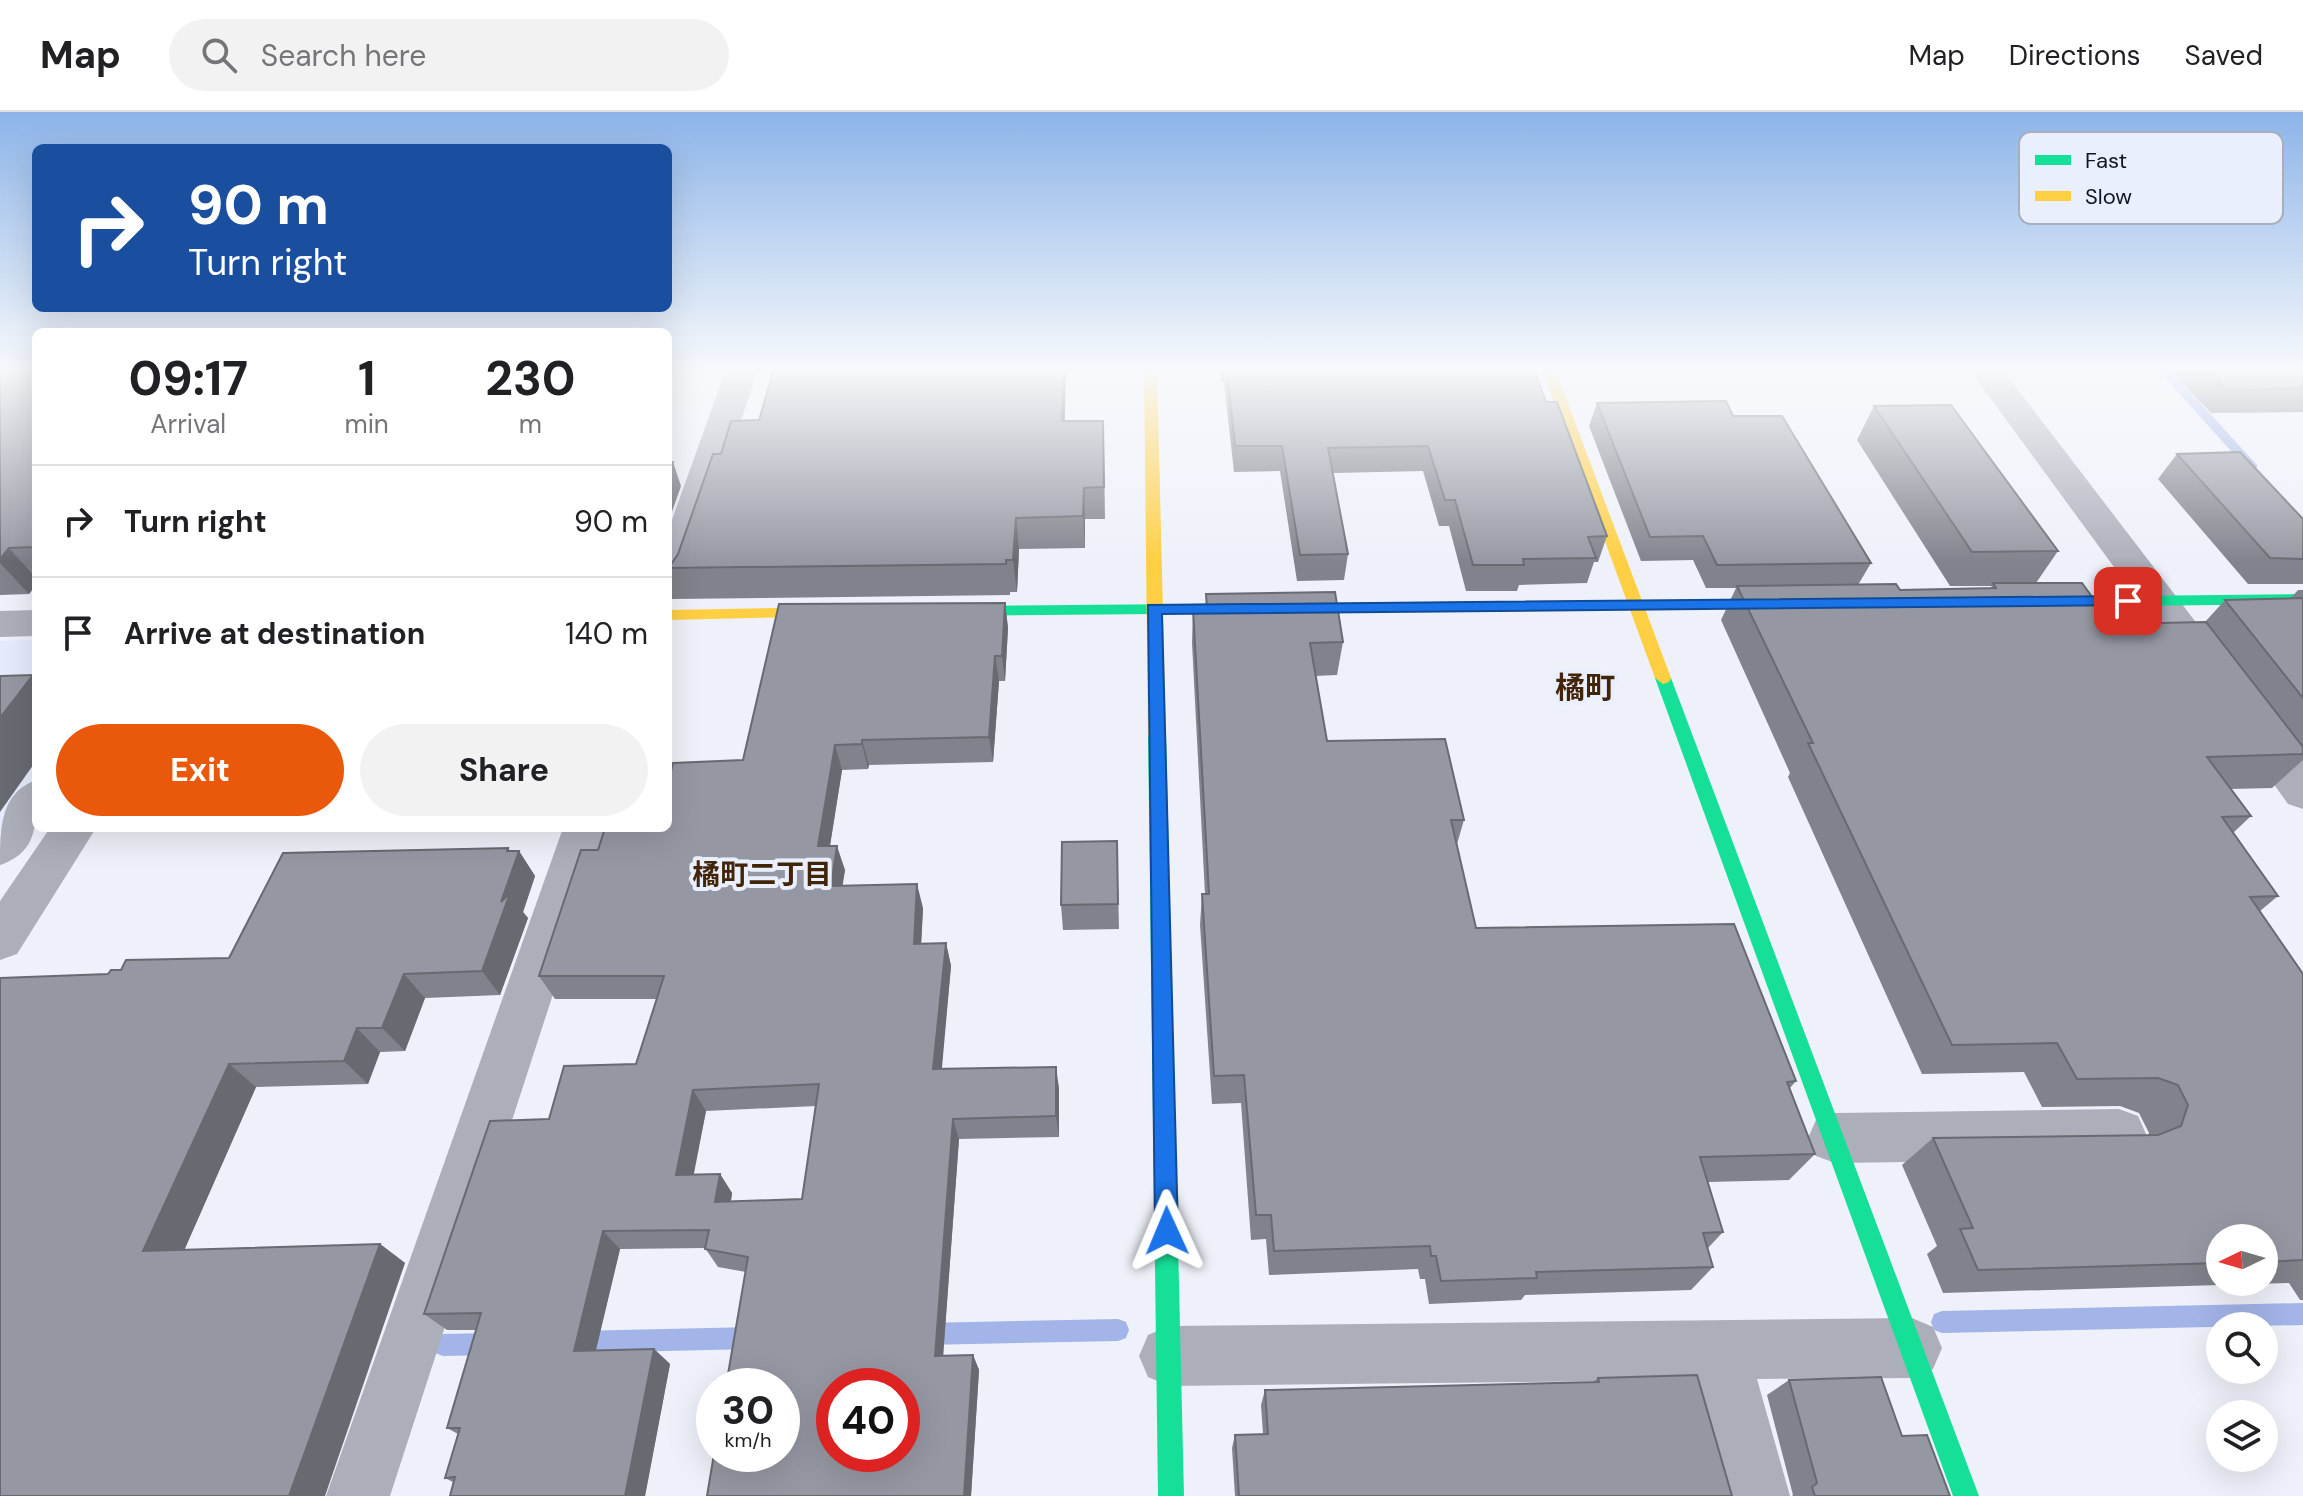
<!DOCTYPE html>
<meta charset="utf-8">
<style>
body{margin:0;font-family:"DM Sans","Noto Sans JP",sans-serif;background:#f2f2f2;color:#202124;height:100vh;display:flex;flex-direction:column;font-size:30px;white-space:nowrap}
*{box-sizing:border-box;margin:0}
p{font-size:26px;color:#757577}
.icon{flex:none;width:44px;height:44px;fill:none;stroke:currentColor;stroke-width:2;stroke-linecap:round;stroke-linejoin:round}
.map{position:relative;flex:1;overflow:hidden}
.sheet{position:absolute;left:32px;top:216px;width:640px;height:504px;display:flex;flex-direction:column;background:#fff;border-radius:12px;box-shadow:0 8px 32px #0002}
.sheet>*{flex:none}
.banner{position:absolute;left:32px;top:32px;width:640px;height:168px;border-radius:12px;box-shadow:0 8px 32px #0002;background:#1a4fa0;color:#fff;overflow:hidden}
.needle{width:52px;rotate:265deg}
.controls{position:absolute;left:2206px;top:1112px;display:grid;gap:16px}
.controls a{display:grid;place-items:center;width:72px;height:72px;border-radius:50%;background:#fff;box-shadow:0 8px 32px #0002;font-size:40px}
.speed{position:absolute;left:696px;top:1256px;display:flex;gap:16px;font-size:40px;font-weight:700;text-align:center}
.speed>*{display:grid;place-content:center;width:104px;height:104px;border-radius:50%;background:#fff;box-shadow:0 8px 32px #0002;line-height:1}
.speed small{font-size:20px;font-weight:400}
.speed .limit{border:12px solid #d22;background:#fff;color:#111}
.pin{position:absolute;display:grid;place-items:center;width:68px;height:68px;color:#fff;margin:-34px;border-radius:16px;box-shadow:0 4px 12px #0006}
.me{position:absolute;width:88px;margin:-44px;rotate:359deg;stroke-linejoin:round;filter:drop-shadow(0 0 6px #0008)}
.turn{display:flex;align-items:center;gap:28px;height:168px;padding:0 24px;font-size:36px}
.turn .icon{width:104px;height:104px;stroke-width:2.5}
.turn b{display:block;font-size:56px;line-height:68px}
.eta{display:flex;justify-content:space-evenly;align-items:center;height:136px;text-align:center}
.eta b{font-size:48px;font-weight:700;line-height:56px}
.action{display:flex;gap:16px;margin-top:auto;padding:16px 24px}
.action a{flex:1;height:92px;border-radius:48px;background:#ea580c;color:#fff;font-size:32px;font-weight:700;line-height:92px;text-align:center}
.action a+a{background:#f2f2f2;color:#202124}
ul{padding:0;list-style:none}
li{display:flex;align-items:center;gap:24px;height:112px;padding:0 24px;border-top:2px solid #e0e0e0}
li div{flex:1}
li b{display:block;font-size:30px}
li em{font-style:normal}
header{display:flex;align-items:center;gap:48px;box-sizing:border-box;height:112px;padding:0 40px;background:#fff;border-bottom:2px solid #e0e0e0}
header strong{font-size:38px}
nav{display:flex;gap:44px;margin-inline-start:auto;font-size:28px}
.search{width:560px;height:72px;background:#f2f2f2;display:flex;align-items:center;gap:20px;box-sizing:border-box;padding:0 28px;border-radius:44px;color:#757577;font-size:30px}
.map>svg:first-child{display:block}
.built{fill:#e5ebfc}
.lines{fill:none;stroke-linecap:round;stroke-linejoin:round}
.stream{fill:#a3b4e8;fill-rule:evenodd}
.street{fill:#acafb9;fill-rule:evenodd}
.fast{fill:#16e098;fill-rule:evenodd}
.slow{fill:#ffcf43;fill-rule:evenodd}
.wall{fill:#80838b;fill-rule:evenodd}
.shaded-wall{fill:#686a71}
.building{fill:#9598a2;stroke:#686a71;stroke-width:2;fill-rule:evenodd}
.route{fill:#1a73e8;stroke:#114b97;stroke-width:2}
.labels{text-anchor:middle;stroke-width:8;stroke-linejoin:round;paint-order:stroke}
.neighbourhood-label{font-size:28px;font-weight:bold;fill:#422509;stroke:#eaeffd}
.quarter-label{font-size:30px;font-weight:bold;fill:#422509;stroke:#eaeffd}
.key{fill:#eaeffd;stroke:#a9aebb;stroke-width:2}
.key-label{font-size:22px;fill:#121622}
</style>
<header>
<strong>Map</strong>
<div class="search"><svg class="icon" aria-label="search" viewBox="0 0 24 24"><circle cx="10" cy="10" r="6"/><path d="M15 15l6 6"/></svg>Search here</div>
<nav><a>Map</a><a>Directions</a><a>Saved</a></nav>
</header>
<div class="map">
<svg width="2303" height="1384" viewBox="0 0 2303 1384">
<rect width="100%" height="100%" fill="#eef1f9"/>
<polygon class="built" points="36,528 36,670 0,720 0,529"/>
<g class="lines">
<g class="stream">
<polygon points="2157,257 2169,257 2257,353 2257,359 2249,359"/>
<polygon points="2303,1191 2303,1213 1942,1221 1934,1218 1931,1210 1934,1202 1942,1199"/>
<polygon points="1118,1207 1126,1210 1129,1218 1126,1226 1118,1229 924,1233 916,1230 913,1222 916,1214 924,1211"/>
<polygon points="753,1215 761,1218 764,1226 761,1234 753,1237 576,1241 568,1238 565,1230 568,1222 576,1219"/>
<polygon points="493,1221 501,1224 504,1232 501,1240 493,1243 443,1244 435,1241 432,1233 435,1225 443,1222"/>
</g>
<g class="street">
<polygon points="726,257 758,257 687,472 681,481 668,485 668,419"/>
<polygon points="1969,257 2002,257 2224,547 2230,557 2224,567 2210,571 2196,567"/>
<polygon points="36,498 36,524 0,525 0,499"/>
<polygon points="2254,600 2269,604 2303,648 2303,697 2288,692 2233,615 2239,604"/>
<path d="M 36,668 C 36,705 42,739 0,753 C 0,717 0,681 36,668 Z"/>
<polygon points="50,716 96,716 17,842 0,848 0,789"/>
<polygon points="563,716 607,716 390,1384 326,1384"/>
<polygon points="2119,997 2138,1004 2146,1022 2138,1040 2119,1047 1835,1051 1816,1044 1808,1026 1816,1008 1835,1001"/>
<polygon points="1912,1206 1933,1215 1942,1236 1933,1257 1912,1266 1757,1267 1790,1384 1726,1384 1697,1268 1169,1274 1148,1265 1139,1244 1148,1223 1169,1214"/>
</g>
<g class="fast">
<polygon points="2303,482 2303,492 2034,495 2026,490 2034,485"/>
<polygon points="1790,487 1798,492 1796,496 946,504 938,499 946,494"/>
<polygon points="1663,560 1671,566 1979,1384 1953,1384 1655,566"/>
<polygon points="1157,618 1166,624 1184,1384 1158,1384 1148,624"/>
</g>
<g class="slow">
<polygon points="1144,257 1157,257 1166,624 1157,630 1148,624"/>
<polygon points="1542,257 1555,257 1671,566 1669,570 1663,572 1655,566"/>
<polygon points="838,495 846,500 844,504 668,508 668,498"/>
</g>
</g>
<g class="wall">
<polygon points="0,257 36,257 36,473 29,482 0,483"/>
<polygon points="1219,257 1531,257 1607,424 1598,450 1594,450 1587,471 1519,473 1517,479 1466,479 1449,414 1439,414 1423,359 1333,361 1348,442 1344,468 1297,469 1280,359 1234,360 1224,270 1221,270"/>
<polygon points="2169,257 2303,257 2303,300 2211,301"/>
<path d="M 1597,291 L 1733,304 L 1871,451 L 1858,473 L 1900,478 L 1990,476 L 1992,474 L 1950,474 L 1857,328 L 1874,294 L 2058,439 L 2036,471 L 2112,512 L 2205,510 L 2225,488 L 2290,487 L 2298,478 L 2303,478 L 2303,648 L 2272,676 L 2231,677 L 2251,704 L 2233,721 L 2278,784 L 2260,799 L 2303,862 L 2303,1188 L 2300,1188 L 2289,1171 L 1943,1181 L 1927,1142 L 1937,1134 L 1902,1053 L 1933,1026 L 2148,1023 L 2149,1021 L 2139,1001 L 2120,994 L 2042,995 L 2024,960 L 1922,962 L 1788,665 L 1790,661 L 1721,508 L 1736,476 L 1706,476 L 1693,448 L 1641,449 L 1589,314 ZM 2220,1126 L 2264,1126 L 2264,1170 L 2220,1170 Z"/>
<polygon points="1065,309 1104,340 1105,407 1085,407 1085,436 1019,437 1017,480 1010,480 1010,483 672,487 668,477 668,453"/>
<polygon points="2177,342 2303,407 2303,472 2248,472 2158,367"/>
<polygon points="1206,482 1343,530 1337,563 1315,564 1327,629 1464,708 1457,732 1476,816 1796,969 1790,976 1815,1042 1789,1068 1708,1070 1723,1120 1708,1136 1713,1155 1691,1178 1525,1183 1521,1188 1429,1192 1425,1167 1420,1167 1418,1157 1269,1163 1266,1127 1251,1128 1241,991 1212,992 1200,813 1202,782 1205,782 1192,531 1193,497 1206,497"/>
<path d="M 1005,491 L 1008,516 L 1005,569 L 999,569 L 993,650 L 869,653 L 868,657 L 842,658 L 830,734 L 845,758 L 842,773 L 923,796 L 921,832 L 946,831 L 951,854 L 941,957 L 1059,976 L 1059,1025 L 959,1027 L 943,1244 L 973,1243 L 979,1258 L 971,1384 L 707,1384 L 746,1160 L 718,1155 L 705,1136 L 620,1137 L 596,1238 L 654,1237 L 670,1252 L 645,1384 L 450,1384 L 453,1370 L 445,1366 L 458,1322 L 447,1316 L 476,1218 L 447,1218 L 424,1202 L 549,1007 L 636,952 L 657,887 L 555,887 L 539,864 L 598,738 L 743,648 ZM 816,994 L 802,1087 L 731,1089 L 732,1081 L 720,1062 L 693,1062 L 706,999 Z"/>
<polygon points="1117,729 1119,817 1063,818 1061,793"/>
<polygon points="508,736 510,739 519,739 535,764 523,800 528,806 500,883 425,886 405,939 380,940 368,972 256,975 184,1138 380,1132 405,1151 0,1384 108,862 121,858 229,846"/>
<polygon points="1598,1266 1732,1384 1235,1384 1232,1336 1235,1323 1263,1322 1261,1293 1265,1278 1593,1270"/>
<polygon points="1789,1268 1902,1324 1950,1384 1792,1384 1793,1383 1767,1283"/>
</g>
<g class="shaded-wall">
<polygon points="1064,257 1066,257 1064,340 1062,309"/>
<polygon points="673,350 681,374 668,411 668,363"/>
<polygon points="1084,376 1085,407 1085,436 1083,404"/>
<polygon points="1016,406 1019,437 1017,480 1013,448"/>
<polygon points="9,436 36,466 36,473 29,482 0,451 0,447"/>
<polygon points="1005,491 1008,516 1005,569 1002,544"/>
<polygon points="995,544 999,569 993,650 989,625"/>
<polygon points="33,563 36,567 36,649 0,700 0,606"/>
<polygon points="862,628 869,653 868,657 862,632"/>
<polygon points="835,633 842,658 826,758 818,734"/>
<polygon points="837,734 845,758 839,797 831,774"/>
<polygon points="508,736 516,748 519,739 535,764 523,800 528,806 500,883 482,859 501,790"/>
<polygon points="917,772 923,796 920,855 914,832"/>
<polygon points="946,831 951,854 940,978 933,957"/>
<polygon points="404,862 425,886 405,939 382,916"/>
<polygon points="357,916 380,940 368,972 344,949"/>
<polygon points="229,952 256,975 176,1157 143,1139"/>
<polygon points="1056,955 1059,976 1059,1025 1056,1004"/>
<polygon points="693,978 706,999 690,1082 676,1063"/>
<polygon points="953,1007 959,1027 942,1259 935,1244"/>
<polygon points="720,1062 732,1081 728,1108 715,1090"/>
<polygon points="603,1119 620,1137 592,1254 574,1239"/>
<polygon points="380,1132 405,1151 325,1384 289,1384"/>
<polygon points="654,1237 670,1252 645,1384 625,1384"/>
<polygon points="973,1243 979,1258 971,1384 964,1384"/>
</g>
<g class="building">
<polygon points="0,257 36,257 36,435 9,436 0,447"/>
<polygon points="774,257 1064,257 1062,309 1103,309 1104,375 1084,376 1083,404 1016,406 1013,448 1006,448 1006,452 668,456 668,453 672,451 678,442 713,342 721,342 731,309 759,308"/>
<polygon points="1227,257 1531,257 1531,259 1535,259 1546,290 1557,290 1607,424 1588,425 1596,446 1523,447 1524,453 1473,453 1455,388 1445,388 1428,334 1328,336 1348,442 1300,443 1282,334 1235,334"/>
<polygon points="2208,257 2303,257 2303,276 2228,278"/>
<polygon points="1726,289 1733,304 1782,304 1871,451 1717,453 1703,424 1650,425 1597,291"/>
<polygon points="1951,293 2058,439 1972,440 1874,294"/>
<polygon points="2240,340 2303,407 2303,447 2270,446 2177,342"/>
<polygon points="668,350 673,350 668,363"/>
<polygon points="1993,471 2082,471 2112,512 2206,510 2303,635 2303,642 2207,645 2251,704 2222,705 2278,784 2250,785 2303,862 2303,1148 2264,1150 2264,1126 2220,1126 2220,1151 1978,1158 1960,1117 1973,1116 1933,1026 2158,1023 2181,1014 2188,993 2178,973 2158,966 2077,967 2057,931 1952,933 1808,631 1813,631 1737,474 1896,472 1900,478 1996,476"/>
<polygon points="1335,480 1343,530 1310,531 1327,629 1445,627 1464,708 1451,708 1476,816 1734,812 1796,969 1787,970 1815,1042 1700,1045 1723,1120 1703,1121 1713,1155 1536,1160 1537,1166 1441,1169 1436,1144 1431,1144 1430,1134 1274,1139 1271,1103 1256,1103 1244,963 1214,964 1202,782 1209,782 1193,497 1207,497 1206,482"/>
<polygon points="2303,486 2303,586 2225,488"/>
<path d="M 1005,491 L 1002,544 L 995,544 L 989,625 L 862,628 L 862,632 L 835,633 L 818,734 L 837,734 L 831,774 L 917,772 L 914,832 L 946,831 L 933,957 L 1056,955 L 1056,1004 L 953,1007 L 935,1244 L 973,1243 L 964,1384 L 707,1384 L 714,1342 L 782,1342 L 782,1274 L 726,1274 L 748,1145 L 705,1137 L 709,1118 L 603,1119 L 574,1239 L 654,1237 L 625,1384 L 450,1384 L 455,1365 L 445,1366 L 460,1316 L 447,1316 L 481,1201 L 424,1202 L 490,1009 L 549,1007 L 564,954 L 636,952 L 664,864 L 539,864 L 581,738 L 598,738 L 605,716 L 668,716 L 668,671 L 673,651 L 743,648 L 779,492 ZM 819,972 L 802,1087 L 715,1090 L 720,1062 L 676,1063 L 693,978 ZM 834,1274 L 902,1274 L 902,1342 L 834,1342 Z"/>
<polygon points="33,563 0,606 0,564"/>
<polygon points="1117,729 1118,792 1061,793 1062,730"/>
<polygon points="508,736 507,739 519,739 501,790 510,781 482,859 404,862 382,916 357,916 344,949 229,952 143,1139 380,1132 289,1384 0,1384 0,866 108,862 111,858 121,858 126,848 229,846 283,741"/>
<polygon points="1697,1263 1732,1384 1239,1384 1235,1323 1268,1322 1265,1278 1599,1270 1598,1266"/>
<polygon points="1881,1265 1902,1324 1927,1323 1950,1384 1815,1384 1812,1375 1817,1371 1789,1268"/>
</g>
<linearGradient id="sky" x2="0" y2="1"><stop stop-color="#8cb4e8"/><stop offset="0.57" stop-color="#f7f9fc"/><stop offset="1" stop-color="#f7f9fc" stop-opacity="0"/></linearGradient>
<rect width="2303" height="451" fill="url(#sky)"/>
<polygon class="route" points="2128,484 2133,485 2133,493 1162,502 1178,1119 1175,1127 1167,1130 1158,1127 1155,1119 1148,493"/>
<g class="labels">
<g class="neighbourhood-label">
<text x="762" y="772">橘町二丁目</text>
</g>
<g class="quarter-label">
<text x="1585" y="586">橘町</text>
</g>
</g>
<rect x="2019" y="20" width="264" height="92" rx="12" class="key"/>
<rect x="2035" y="43" width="36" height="10" fill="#16e098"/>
<rect x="2035" y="79" width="36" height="10" fill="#ffcf43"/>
<g class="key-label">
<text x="2085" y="56">Fast</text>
<text x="2085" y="92">Slow</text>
</g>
</svg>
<div class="controls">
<a><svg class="needle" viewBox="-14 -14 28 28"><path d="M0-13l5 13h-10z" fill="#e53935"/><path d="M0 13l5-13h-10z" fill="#757577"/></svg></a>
<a><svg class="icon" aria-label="search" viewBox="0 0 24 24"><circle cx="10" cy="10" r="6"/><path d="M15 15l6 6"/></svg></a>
<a><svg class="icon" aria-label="layers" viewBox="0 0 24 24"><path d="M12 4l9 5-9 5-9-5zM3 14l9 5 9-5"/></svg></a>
</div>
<div class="speed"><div>30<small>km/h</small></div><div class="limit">40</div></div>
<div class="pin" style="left:2128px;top:489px;background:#d93025"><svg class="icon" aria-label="arrive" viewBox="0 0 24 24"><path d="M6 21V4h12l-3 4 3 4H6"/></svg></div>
<svg class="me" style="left:1167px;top:1119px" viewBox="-20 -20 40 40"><path d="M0-17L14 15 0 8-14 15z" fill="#1a73e8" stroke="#fff" stroke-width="4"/></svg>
<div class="banner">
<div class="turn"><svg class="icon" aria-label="right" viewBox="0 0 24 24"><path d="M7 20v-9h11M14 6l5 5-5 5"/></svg><div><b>90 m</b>Turn right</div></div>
</div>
<section class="sheet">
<div class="eta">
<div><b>09:17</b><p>Arrival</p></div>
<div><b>1</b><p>min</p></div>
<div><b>230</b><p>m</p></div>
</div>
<ul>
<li><svg class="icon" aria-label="right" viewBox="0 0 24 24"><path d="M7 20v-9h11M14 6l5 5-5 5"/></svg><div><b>Turn right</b></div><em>90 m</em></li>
<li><svg class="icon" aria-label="arrive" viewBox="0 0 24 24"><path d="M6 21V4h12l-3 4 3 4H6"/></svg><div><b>Arrive at destination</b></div><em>140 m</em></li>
</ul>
<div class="action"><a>Exit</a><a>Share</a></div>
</section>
</div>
